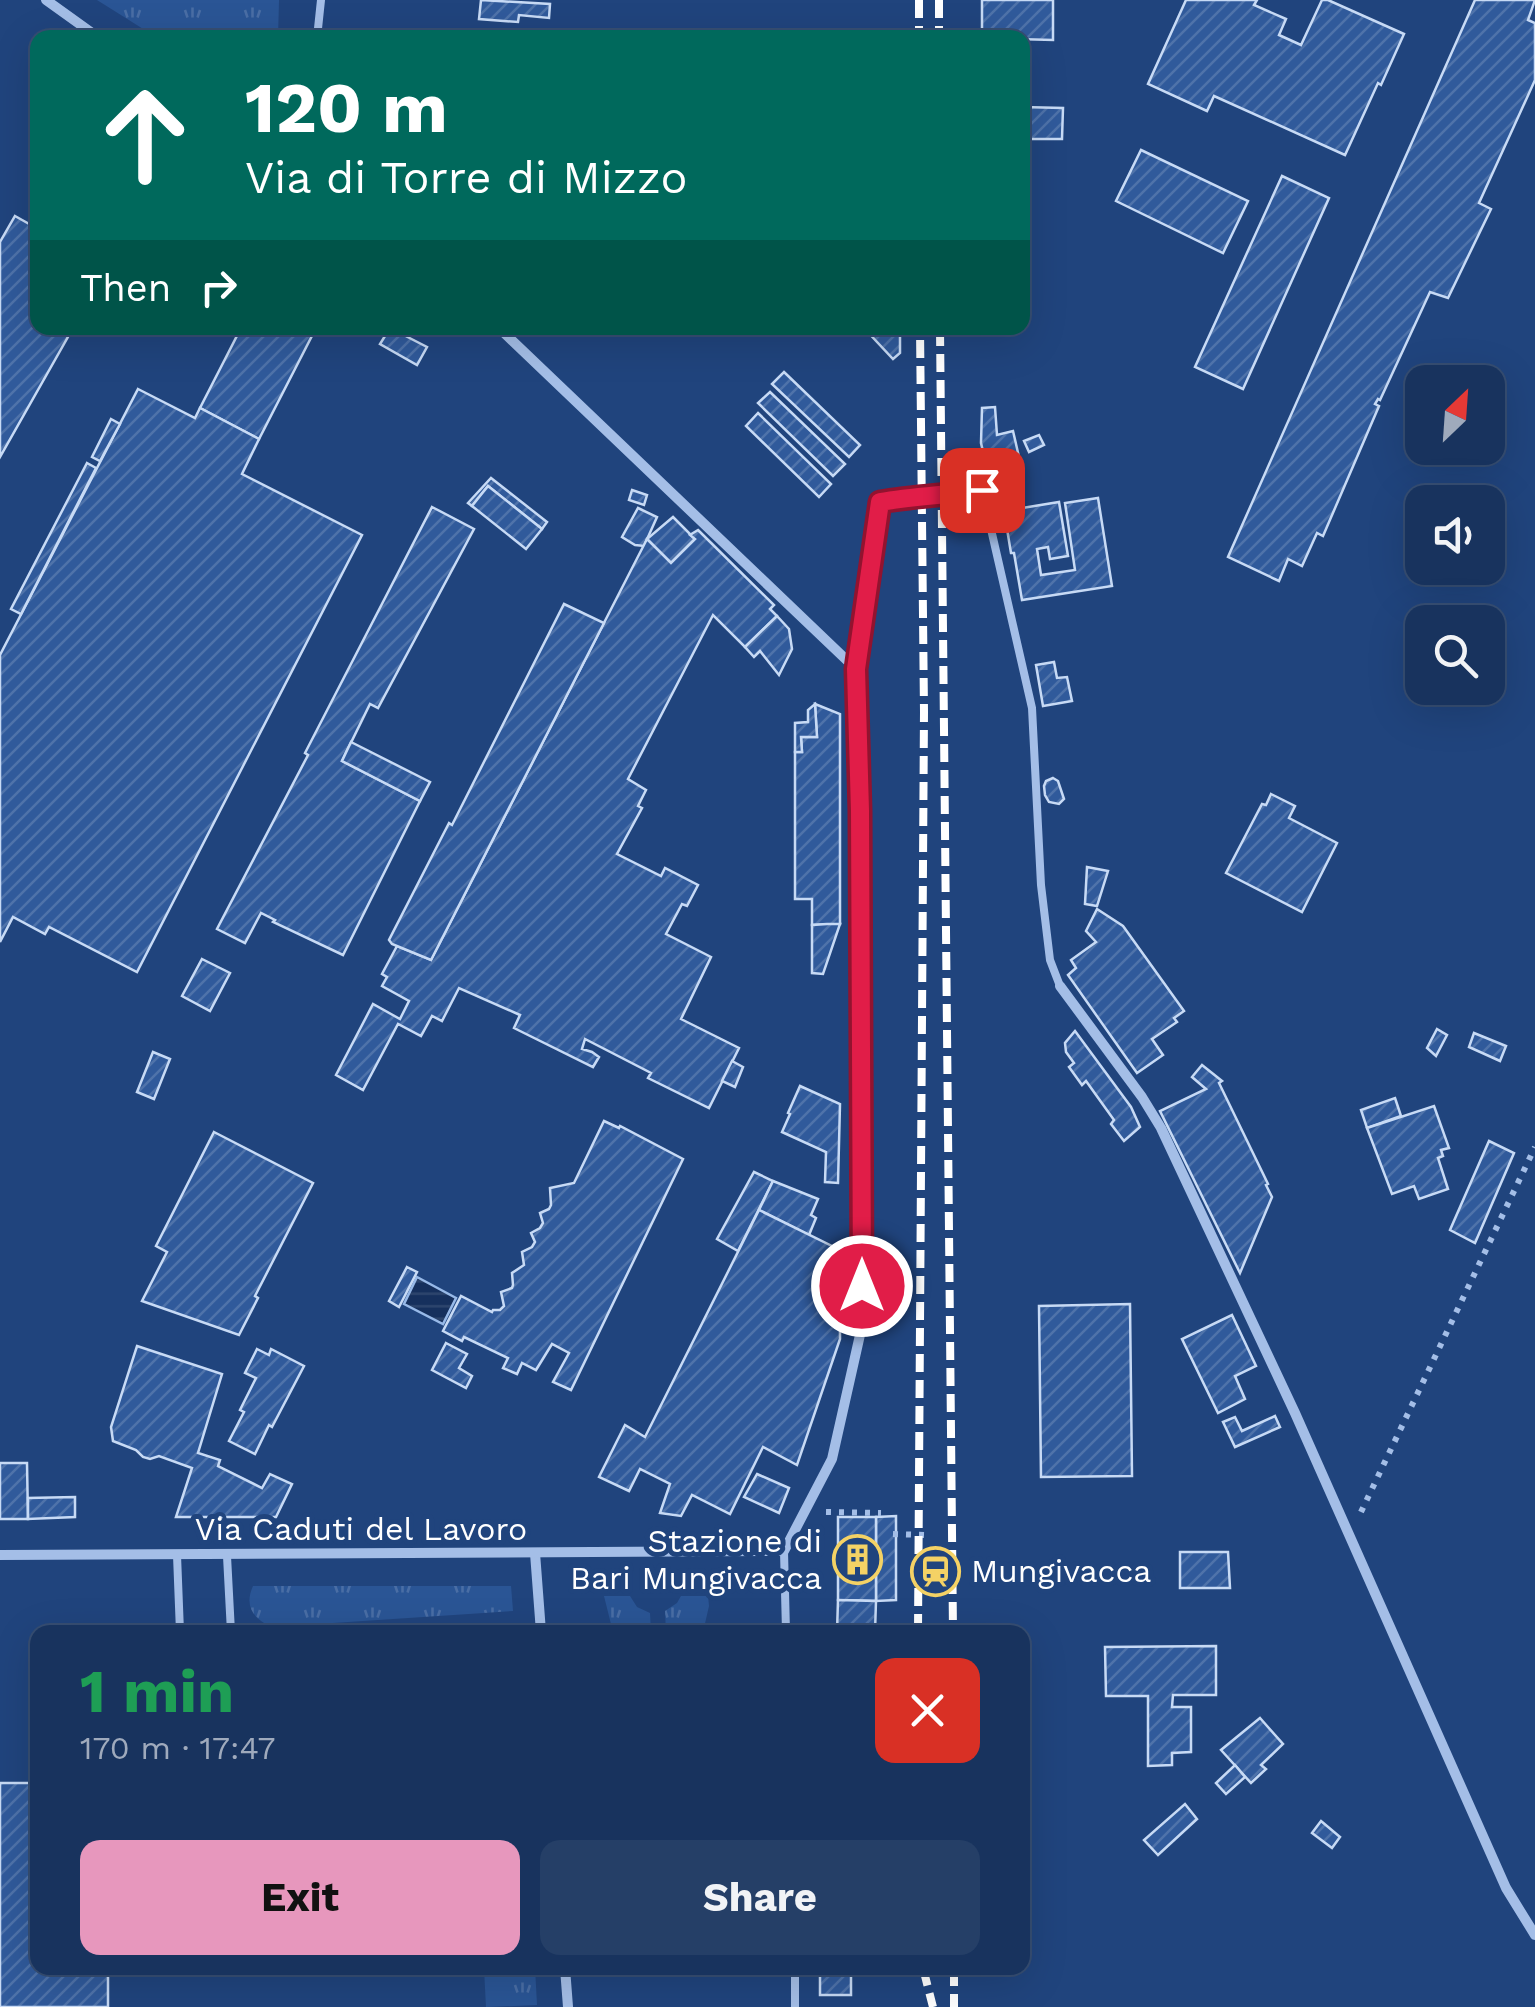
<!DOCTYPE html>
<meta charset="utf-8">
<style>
body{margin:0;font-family:"Work Sans",sans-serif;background:#253f67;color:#f1f3f6;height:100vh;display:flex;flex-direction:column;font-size:38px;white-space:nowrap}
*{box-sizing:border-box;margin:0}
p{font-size:32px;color:#9faabc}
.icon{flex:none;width:55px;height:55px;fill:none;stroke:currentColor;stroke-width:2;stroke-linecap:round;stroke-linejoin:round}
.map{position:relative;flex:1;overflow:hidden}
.sheet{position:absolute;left:30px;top:1625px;width:1000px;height:350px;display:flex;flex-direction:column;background:#18335e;border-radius:20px;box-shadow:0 10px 40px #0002,0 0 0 2px #364e73}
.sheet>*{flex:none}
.top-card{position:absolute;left:30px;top:30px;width:1000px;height:305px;border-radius:20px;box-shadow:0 10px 40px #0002,0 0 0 2px #364e73;background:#00695c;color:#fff;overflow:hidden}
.needle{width:65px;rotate:25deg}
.controls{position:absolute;left:1405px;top:365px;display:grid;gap:20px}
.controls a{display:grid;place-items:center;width:100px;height:100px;border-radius:20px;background:#18335e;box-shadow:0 10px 40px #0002,0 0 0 2px #364e73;font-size:50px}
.pin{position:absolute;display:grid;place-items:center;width:85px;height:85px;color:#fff;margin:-42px;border-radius:20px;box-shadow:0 5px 15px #0006}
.me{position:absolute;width:110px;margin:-55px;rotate:0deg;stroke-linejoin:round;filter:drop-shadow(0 0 8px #0008)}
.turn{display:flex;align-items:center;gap:35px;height:210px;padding:0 50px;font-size:45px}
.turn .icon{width:130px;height:130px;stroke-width:2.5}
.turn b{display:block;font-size:70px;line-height:85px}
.then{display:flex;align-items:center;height:95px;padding:0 50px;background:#0003;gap:20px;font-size:38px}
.round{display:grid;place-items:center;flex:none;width:105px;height:105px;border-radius:20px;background:#253f67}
.head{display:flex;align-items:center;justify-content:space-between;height:170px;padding:0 50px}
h1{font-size:60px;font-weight:700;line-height:75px;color:#1e9e55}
.cta{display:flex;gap:20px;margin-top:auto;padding:20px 50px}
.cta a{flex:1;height:115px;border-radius:20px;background:#e797bd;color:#111;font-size:40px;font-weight:700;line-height:115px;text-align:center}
.cta a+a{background:#253f67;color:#f1f3f6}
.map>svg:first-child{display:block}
.grass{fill:url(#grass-tufts)}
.water{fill:url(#water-rules);stroke:#97b9e8;stroke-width:2.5}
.building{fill:url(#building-hatch);stroke:#c7daf5;stroke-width:2.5}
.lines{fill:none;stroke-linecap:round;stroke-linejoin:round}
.path{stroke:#a4bee7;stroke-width:6;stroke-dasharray:5 8;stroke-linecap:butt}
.service{stroke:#a4bee7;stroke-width:8}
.minor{stroke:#a4bee7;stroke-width:10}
.rail{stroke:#fff;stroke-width:8;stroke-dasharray:18 8;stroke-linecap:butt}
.route-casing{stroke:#92132f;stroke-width:25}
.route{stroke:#e11d48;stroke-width:18}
.labels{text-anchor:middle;stroke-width:10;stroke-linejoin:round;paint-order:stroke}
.street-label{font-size:32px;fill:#fff;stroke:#20447d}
.poi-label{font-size:32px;fill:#fff;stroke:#20447d;text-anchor:end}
</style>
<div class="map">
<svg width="1535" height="2007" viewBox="0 0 1535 2007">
<defs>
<pattern id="grass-tufts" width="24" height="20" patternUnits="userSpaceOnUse" patternTransform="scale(2.5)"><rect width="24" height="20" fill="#2a5595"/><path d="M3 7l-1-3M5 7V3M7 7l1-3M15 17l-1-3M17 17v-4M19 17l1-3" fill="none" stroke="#4a6ea5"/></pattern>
<pattern id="water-rules" width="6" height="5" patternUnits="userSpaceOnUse" patternTransform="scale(2.5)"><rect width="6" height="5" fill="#16305d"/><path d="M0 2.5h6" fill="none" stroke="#2d456d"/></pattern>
<pattern id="building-hatch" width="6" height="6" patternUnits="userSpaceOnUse" patternTransform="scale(2.5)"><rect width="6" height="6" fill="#305a9b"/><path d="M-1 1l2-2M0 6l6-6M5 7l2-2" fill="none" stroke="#4f73aa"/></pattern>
</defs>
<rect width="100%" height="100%" fill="#20447d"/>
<g class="grass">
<polygon points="97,0 279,0 278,37 156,37"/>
<path d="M 253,1586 L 511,1586 L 513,1611 L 272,1627 C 253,1619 244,1606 253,1586 Z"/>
<polygon points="604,1596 630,1596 637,1607 650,1613 651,1632 613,1632"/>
<polygon points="681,1596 708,1596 709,1606 703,1632 666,1632 665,1611 677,1603"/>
<polygon points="484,1968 535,1968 537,2005 486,2007"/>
</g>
<polygon class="water" points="417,1277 456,1298 443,1324 404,1304"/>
<g class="building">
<polygon points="481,0 550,4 549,18 519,15 518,22 479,19"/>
<polygon points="982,0 1053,0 1053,40 982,38"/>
<polygon points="1186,0 1257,0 1254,5 1286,19 1279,35 1301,45 1322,0 1328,0 1404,34 1381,85 1378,83 1345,155 1214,96 1207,111 1148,84"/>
<polygon points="1475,0 1535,0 1528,20 1535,23 1535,80 1479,203 1491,209 1448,298 1430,292 1380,400 1378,399 1375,404 1379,406 1323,536 1317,533 1302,566 1288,559 1279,581 1228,557"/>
<polygon points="1022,107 1063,108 1062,139 1022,139"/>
<polygon points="1141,150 1248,201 1223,253 1116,201"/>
<polygon points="1282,176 1329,198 1243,389 1195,367"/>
<polygon points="15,216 38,229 38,328 73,328 0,457 0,242"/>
<polygon points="241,328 316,328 259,439 200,408"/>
<polygon points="390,328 427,347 417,365 380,344"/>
<polygon points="864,328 900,328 900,353 893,359"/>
<polygon points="784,372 860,445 849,457 772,384"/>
<polygon points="138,389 195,418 200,408 259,439 242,474 362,535 137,972 49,927 45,934 13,917 0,942 0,655"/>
<polygon points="770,392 845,464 833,476 758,403"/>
<polygon points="995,407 997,435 1013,431 1019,457 986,464 981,443 982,408"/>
<polygon points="758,413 831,484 819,497 746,426"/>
<polygon points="111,419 120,424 100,461 92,457"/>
<polygon points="1039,435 1044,445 1029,452 1024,441"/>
<polygon points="87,463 96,468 21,614 11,609"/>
<polygon points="491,478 547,522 542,529 488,486 472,506 468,503"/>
<polygon points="488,486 542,529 526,549 472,506"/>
<polygon points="632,490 647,495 644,505 629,500"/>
<polygon points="1098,498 1112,586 1022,600 1014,553 1011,553 1004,511 1059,502 1068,556 1050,559 1048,547 1037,549 1041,575 1075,570 1065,503"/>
<polygon points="432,507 474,529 378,708 370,704 342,761 420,801 343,955 273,922 275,920 261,913 245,943 217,929 307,757 308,755 305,753"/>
<polygon points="638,508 657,517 644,546 635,545 622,537"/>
<polygon points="673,517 695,539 671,563 647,539"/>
<polygon points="698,530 774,605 770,609 777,616 745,647 713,615 628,779 646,790 638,806 642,808 617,854 661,876 665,868 698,885 687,906 682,904 666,934 711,957 681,1019 739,1048 709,1108 648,1078 651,1073 585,1039 582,1049 592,1052 599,1057 593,1067 514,1028 520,1015 459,988 442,1021 432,1016 421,1036 398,1024 363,1090 336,1075 373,1004 400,1019 409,1001 382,986 387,977 382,974 397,946 431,960 647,539 671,563 695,539 690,535"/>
<polygon points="564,604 604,623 431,960 392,944 389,940 449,823 452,825"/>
<polygon points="777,616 789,629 792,649 779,675 760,651 754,657 745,647"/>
<polygon points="1054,662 1057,678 1067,677 1072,701 1043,706 1036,665"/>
<polygon points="815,704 840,714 840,924 812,925 812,899 795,899 795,752 802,752 801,737 817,737"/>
<polygon points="815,704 817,737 801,737 802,752 795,752 795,723 808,722 808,710"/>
<polygon points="351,742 430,782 420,801 342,761"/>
<polygon points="1053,778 1058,781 1064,799 1059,804 1049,802 1045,795 1044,786 1046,781"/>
<polygon points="1271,794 1295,806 1289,818 1337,843 1302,912 1226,873 1262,804 1266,805"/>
<polygon points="1087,867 1108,871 1097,906 1085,904"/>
<polygon points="1097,909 1123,926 1184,1011 1174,1018 1177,1022 1152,1039 1163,1055 1137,1073 1068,975 1076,968 1071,960 1096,942 1086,931"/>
<polygon points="827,924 840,924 823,974 812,973 812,925"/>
<polygon points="202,959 230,973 210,1011 182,996"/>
<polygon points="1437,1029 1447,1035 1436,1056 1427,1048"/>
<polygon points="1075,1031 1131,1107 1140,1127 1124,1141 1111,1124 1114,1120 1086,1081 1082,1085 1069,1067 1074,1063 1066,1052 1065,1043"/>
<polygon points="1474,1033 1506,1046 1500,1061 1469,1047"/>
<polygon points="153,1052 170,1059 154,1099 137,1092"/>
<polygon points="732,1061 743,1067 735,1087 722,1081"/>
<polygon points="1202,1065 1222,1081 1219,1083 1268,1184 1266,1185 1272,1197 1240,1273 1160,1111 1206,1089 1192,1077"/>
<polygon points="800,1086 840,1104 838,1183 825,1182 826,1152 782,1132 790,1114 788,1113"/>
<polygon points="1395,1098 1401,1116 1367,1128 1361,1110"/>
<polygon points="1434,1106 1449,1148 1441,1150 1443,1156 1438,1158 1448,1189 1419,1199 1414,1186 1392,1194 1367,1128"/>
<polygon points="604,1121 619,1128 620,1126 683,1159 571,1390 553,1382 569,1353 552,1344 536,1370 522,1363 517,1374 503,1368 508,1358 464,1337 462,1341 443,1331 461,1296 492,1312 493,1310 500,1310 504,1306 501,1292 512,1288 513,1285 512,1273 524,1265 522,1252 532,1247 535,1242 531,1233 540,1228 543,1223 540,1213 549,1209 551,1205 550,1188 574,1183"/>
<polygon points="214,1132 313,1183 255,1296 258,1298 239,1335 142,1301 167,1252 156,1246"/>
<polygon points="1489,1141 1514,1153 1475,1243 1450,1230"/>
<polygon points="754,1172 773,1181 738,1251 717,1239"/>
<polygon points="773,1181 818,1199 811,1215 816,1218 809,1235 759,1210"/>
<polygon points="759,1210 840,1250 840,1339 797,1465 763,1447 730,1514 692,1495 681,1516 660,1513 670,1484 640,1469 629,1491 599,1477 625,1425 645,1437"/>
<polygon points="407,1267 417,1272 399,1307 389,1301"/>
<polygon points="1130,1304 1132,1476 1041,1477 1039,1306"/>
<polygon points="1232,1315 1256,1366 1235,1376 1245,1399 1218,1413 1182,1339"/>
<polygon points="446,1343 467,1354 459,1368 472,1376 466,1388 432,1370"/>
<polygon points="137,1346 222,1374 198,1453 220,1460 218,1466 262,1488 270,1474 292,1484 276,1517 176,1517 192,1468 159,1456 150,1459 143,1457 136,1450 113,1441 111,1427"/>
<polygon points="257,1349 269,1355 271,1349 304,1366 272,1427 269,1425 255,1454 229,1441 244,1412 240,1410 256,1378 245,1373"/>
<polygon points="1275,1416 1280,1427 1235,1447 1223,1422 1235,1417 1242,1431"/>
<polygon points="0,1463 27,1463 28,1519 0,1519"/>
<polygon points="757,1474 789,1488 779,1513 744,1497"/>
<polygon points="75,1497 75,1517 28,1519 28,1498"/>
<polygon points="896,1516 896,1600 876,1601 876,1517"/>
<polygon points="838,1517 876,1517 876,1601 838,1600"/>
<polygon points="1180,1552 1228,1552 1230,1588 1180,1588"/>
<polygon points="838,1600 876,1601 875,1632 837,1632"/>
<polygon points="1216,1646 1216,1695 1173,1695 1172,1707 1191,1707 1191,1752 1172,1753 1172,1765 1148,1766 1148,1696 1106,1696 1105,1647"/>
<polygon points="1260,1718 1283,1744 1261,1765 1266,1769 1251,1783 1221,1750"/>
<polygon points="1235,1765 1245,1777 1226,1794 1216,1783"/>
<polygon points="0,1783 38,1783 38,1968 108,1968 108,2007 0,2007"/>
<polygon points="1185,1804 1197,1819 1158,1855 1144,1840"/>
<polygon points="1321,1821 1340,1837 1332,1848 1312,1833"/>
<rect x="820" y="1968" width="31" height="27"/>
</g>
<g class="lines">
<g class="path">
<polyline points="826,1512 881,1513"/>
<polyline points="1361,1512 1535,1147"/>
<polyline points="893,1534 925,1535"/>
</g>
<g class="service">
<polyline points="317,38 321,0"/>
<polyline points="974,455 1032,708 1041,885 1050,960 1060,986"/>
<path d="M 856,669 L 879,502 C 914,496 948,495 982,491"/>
<polyline points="784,1551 786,1632"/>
<polyline points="177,1555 180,1632"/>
<polyline points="227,1556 231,1632"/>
<polyline points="795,1968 795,2007"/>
</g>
<g class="minor">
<polyline points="46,0 99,38"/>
<polyline points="1060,986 1142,1097 1161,1128 1295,1413 1506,1888 1535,1935"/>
<polyline points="535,1553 541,1632"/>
<polyline points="0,1555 784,1551 832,1459 862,1326 861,811 856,669 499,328"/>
<polyline points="565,1968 568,2007"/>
</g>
<g class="rail">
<polyline points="919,0 919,38"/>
<polyline points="939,0 939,38"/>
<polyline points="940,328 953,1632"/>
<polyline points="918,1632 924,712 920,328"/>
<polyline points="923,1968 933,2007"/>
<polyline points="954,1968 954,2007"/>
</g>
</g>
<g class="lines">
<defs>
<path id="route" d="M 862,1286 L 860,811 L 856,669 L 880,502 C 914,496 948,495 982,490"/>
</defs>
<use href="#route" class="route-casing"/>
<use href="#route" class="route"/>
</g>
<defs>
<symbol id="building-ring" viewBox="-11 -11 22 22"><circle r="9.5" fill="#20447d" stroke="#f4d265" stroke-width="1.5"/><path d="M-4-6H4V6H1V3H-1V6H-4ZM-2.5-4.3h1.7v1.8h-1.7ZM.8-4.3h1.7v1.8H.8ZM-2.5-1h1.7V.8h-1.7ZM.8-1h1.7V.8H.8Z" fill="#f4d265"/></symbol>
<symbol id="station-ring" viewBox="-11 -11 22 22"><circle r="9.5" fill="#20447d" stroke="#f4d265" stroke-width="1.5"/><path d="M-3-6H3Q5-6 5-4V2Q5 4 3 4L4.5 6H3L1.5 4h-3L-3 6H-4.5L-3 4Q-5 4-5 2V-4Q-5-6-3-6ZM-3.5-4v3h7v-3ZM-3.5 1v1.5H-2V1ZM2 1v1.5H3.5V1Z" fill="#f4d265"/></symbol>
</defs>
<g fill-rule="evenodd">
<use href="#building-ring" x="830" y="1532" width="55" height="55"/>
<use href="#station-ring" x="908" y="1544" width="55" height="55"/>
</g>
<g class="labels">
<g class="street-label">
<text x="361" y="1540">Via Caduti del Lavoro</text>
</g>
<g class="poi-label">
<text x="822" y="1552">Stazione di<tspan x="822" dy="37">Bari Mungivacca</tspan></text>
<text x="971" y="1582" text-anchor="start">Mungivacca</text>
</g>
</g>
</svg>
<div class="controls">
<a><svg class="needle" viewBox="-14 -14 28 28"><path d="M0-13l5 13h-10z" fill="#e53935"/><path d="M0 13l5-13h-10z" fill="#9faabc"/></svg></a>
<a><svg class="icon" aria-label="sound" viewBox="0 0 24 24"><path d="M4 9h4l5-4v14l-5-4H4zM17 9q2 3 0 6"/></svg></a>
<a><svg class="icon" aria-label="search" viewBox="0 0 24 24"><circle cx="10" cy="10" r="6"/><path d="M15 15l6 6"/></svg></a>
</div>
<div class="pin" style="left:982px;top:490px;background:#d93025"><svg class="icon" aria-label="arrive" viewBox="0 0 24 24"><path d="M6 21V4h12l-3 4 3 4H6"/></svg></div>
<svg class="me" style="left:862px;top:1286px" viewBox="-20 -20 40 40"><circle r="17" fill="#e11d48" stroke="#fff" stroke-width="3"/><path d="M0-11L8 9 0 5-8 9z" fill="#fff"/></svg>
<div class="top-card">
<div class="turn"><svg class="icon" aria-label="ahead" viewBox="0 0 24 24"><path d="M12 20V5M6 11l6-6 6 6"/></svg><div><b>120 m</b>Via di Torre di Mizzo</div></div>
<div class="then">Then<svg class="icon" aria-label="right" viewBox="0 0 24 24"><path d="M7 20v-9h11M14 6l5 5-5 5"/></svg></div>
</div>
<section class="sheet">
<div class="head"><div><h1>1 min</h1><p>170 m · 17:47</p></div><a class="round" style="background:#d93025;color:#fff"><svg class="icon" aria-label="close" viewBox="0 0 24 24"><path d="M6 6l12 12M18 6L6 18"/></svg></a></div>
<div class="cta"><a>Exit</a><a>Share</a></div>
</section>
</div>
